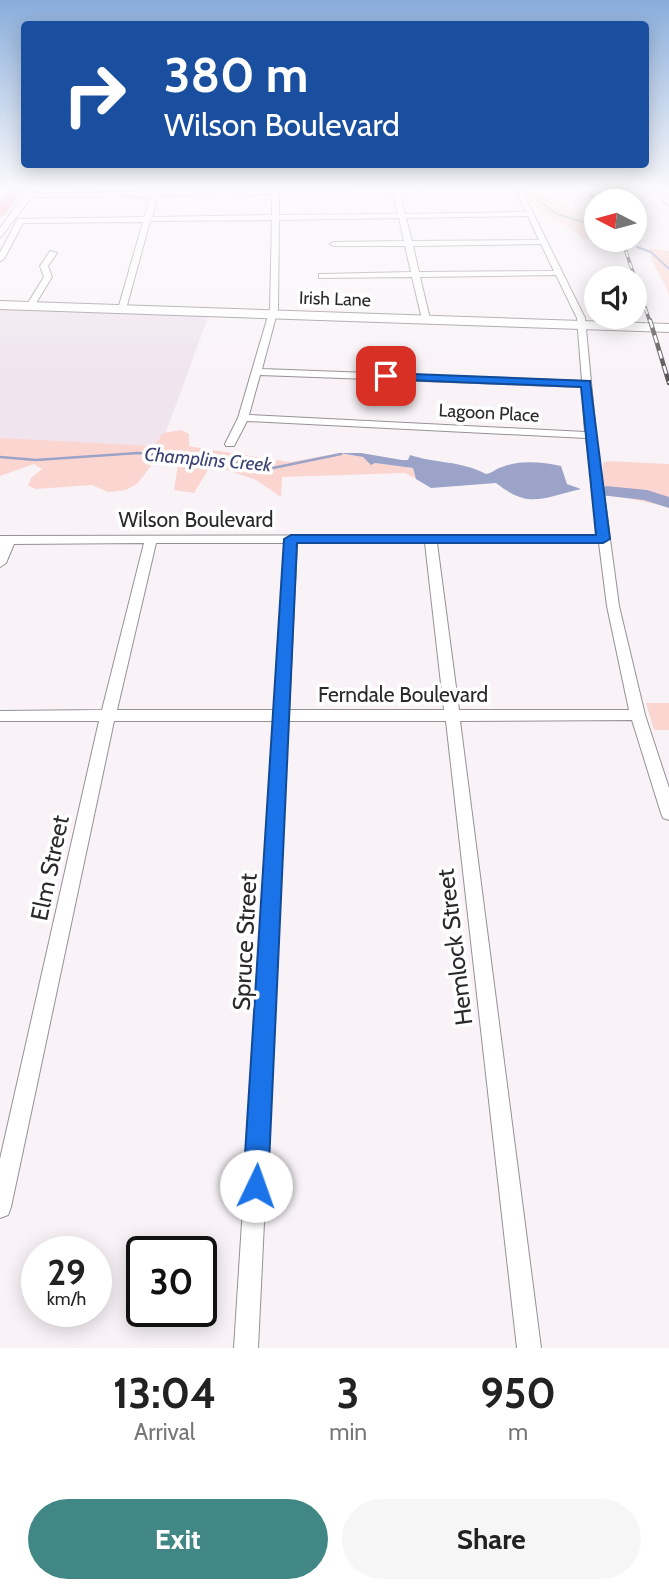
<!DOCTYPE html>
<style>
body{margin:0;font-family:Cabin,sans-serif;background:#f6f6f6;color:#222;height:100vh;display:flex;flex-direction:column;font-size:26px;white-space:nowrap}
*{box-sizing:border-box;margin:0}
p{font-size:23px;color:#767676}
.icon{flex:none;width:38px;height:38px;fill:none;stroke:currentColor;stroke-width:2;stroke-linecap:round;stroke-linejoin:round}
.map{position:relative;height:1348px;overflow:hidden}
.sheet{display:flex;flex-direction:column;background:#fff;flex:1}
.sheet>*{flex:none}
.guide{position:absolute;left:21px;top:21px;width:628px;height:147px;border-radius:7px;box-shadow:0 4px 18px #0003;background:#1a4fa0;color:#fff;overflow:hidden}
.needle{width:46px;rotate:276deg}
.fabs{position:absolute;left:584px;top:189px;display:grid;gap:14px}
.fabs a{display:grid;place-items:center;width:63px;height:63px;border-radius:50%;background:#fff;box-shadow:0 4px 18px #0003;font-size:35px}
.speed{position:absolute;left:21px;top:1236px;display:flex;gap:14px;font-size:35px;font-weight:700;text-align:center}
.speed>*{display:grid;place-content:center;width:91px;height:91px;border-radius:50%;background:#fff;box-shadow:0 4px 18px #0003;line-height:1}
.speed small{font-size:18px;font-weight:400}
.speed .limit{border:4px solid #111;border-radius:10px;background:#fff;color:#111}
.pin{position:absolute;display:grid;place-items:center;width:60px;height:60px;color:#fff;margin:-30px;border-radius:14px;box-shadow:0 4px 10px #0006}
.me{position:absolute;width:77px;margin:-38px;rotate:3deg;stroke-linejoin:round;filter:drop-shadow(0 0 5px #0008)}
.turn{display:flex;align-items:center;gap:24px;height:147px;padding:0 28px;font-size:32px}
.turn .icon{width:91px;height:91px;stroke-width:2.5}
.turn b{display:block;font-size:49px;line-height:60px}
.eta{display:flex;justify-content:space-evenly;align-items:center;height:119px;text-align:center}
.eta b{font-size:42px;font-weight:700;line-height:49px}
.primary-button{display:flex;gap:14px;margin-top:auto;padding:14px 28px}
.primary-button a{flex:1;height:80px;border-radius:42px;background:#408785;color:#fff;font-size:28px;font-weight:700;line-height:80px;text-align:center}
.primary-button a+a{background:#f6f6f6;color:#222}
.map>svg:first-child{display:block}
.built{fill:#f0e4ee}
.green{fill:#fbd6d1}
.water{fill:#9ba3c8}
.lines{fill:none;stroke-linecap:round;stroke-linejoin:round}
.stream-far1{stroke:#9ba3c8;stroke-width:2}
.stream{stroke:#9ba3c8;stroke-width:2.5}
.river{fill:#9ba3c8;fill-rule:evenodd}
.street-casing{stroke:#979196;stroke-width:2}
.secondary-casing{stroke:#979196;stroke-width:2}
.highway-casing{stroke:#d0d0d0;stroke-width:2}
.street{fill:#fff;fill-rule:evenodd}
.secondary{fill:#fff;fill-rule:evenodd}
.highway{fill:#f995b5;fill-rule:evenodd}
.rail-far1-casing{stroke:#595658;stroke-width:3.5}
.rail-casing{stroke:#595658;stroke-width:4.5}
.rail-far1{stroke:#fff;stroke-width:2;stroke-dasharray:6;stroke-linecap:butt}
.rail{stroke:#fff;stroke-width:2.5;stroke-dasharray:8;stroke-linecap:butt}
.route{fill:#1a73e8;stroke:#114b97;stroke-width:2}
.labels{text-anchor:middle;stroke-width:7;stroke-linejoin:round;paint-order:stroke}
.far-street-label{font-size:18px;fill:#2b292b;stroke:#fff}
.far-water-label{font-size:19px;font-style:italic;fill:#3b4274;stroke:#fff}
.street-label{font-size:21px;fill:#2b292b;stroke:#fff}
.near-street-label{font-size:24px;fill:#2b292b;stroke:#fff}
</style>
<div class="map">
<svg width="669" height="1348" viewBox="0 0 669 1348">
<rect width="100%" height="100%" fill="#f9f3f8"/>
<polygon class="built" points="0,310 208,317 159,451 0,441"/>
<g class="green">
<path d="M 543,197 L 570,206 L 569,209 L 595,214 L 597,239 L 583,239 C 564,219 541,218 529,198 Z"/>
<path d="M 650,248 L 669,251 L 669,296 C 665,278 650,267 650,248 Z"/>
<polygon points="181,430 189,434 189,446 199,448 290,462 339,453 363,457 375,463 413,468 416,479 405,473 282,477 281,497 256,480 222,468 208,470 194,493 174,490 178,465 153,463 138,483 126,490 108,492 92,485 36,489 28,486 31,478 42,469 34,464 0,476 0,438 154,446 163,433"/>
<polygon points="608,461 669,464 669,507 603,493 603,463"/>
<polygon points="646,703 669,703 669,730 654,730"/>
</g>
<path class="water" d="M 361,453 L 402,460 L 408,460 L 410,455 C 437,464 459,460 486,474 C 493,473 495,469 502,467 C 520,460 542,462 561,466 L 567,484 L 581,489 C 544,497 530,510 496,483 L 431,488 L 416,479 L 413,468 L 375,463 L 371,465 L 363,457 L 339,453 Z"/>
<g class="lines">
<g class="stream-far1">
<polyline points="536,199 557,214 597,226"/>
<polyline points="637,247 651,252 669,269"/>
</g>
<polyline class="stream" points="0,457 36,460 138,453 213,459 268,469 341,454"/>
<polygon class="river" points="606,486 647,490 669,497 669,508 644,500 600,495 598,491"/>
<defs>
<g id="street">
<path d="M 153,189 L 159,189 L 159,191 L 420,189 L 417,192 L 400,192 L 405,214 L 526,212 L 515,189 L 521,189 L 585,318 L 596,435 L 619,606 L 645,715 L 669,788 L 669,820 L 663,818 L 661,813 L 632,720 L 460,721 L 541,1348 L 517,1348 L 446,721 L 288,721 L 258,1348 L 234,1348 L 274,721 L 114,721 L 11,1207 L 8,1215 L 0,1218 L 0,1159 L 99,721 L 0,721 L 0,711 L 102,710 L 144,543 L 14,544 L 6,563 L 0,567 L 0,536 L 598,535 L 586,438 L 247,421 L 234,446 L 226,446 L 225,444 L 238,418 L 270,309 L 272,220 L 150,221 L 126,309 L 122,312 L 118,309 L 143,222 L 23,223 L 4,259 L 0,261 L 0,252 L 18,219 L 144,217 L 151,196 L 29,197 L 27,194 L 152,191 ZM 393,192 L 398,214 L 279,215 L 279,194 ZM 272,194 L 272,215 L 152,217 L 158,195 ZM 528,216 L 539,240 L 412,241 L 406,218 ZM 399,218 L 404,241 L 334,242 L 330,244 L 334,246 L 405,246 L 411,272 L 322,274 L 319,274 L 319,278 L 412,277 L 422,319 L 426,322 L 430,319 L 420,277 L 556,275 L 577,318 L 582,381 L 262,369 L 278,309 L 279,220 ZM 541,244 L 554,271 L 419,272 L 413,246 ZM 260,375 L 582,387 L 585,432 L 249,415 ZM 156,543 L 285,543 L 274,710 L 117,710 ZM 297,543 L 425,543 L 444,710 L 289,710 ZM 437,543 L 599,543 L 607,606 L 629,710 L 459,710 Z"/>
<polygon points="651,189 658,189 669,200 669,206"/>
<polygon points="50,251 57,253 48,266 52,277 33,308 27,308 26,306 44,277 40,266"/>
</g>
<g id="secondary">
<polygon points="28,189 38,189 0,238 0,228"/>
<polygon points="0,301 669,324 669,332 0,309"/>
</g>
<polygon id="highway" points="12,189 24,189 4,215 0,216 0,204"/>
</defs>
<use href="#street" class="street-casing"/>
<use href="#secondary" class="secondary-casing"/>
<use href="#highway" class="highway-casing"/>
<use href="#street" class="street"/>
<use href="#secondary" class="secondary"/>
<use href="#highway" class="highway"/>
<defs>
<g id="rail-far1">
<polyline points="586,189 597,202"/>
<polyline points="622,240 650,322"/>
</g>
<polyline id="rail" points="650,320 669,383"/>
</defs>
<use href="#rail-far1" class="rail-far1-casing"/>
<use href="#rail" class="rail-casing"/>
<use href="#rail-far1" class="rail-far1"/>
<use href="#rail" class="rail"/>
</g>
<linearGradient id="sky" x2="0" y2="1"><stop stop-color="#89addb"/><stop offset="0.5" stop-color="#fcfafc"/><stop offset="1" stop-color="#fcfafc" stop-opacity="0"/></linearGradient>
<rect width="669" height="377" fill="url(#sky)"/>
<polygon class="route" points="386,373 590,381 610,539 603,543 297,543 268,1186 264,1195 256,1198 247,1195 243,1186 284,539 291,535 596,535 581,387 382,379 382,374"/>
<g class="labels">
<g class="far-street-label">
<text transform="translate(335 299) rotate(2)" y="6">Irish Lane</text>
<text transform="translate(489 413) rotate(3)" y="6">Lagoon Place</text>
</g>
<g class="far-water-label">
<text transform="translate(208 459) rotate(5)" y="7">Champlins Creek</text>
</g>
<g class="street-label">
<text x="196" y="527">Wilson Boulevard</text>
<text x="403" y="702">Ferndale Boulevard</text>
</g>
<g class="near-street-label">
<text transform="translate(50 868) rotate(-78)" y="8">Elm Street</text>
<text transform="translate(245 942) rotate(-87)" y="8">Spruce Street</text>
<text transform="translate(455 947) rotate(-97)" y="8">Hemlock Street</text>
</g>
</g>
</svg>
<div class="fabs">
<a><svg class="needle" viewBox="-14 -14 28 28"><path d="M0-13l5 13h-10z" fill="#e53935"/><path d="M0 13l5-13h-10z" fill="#767676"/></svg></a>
<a><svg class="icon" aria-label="sound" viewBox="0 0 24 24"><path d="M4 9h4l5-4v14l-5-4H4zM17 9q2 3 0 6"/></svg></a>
</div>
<div class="speed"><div>29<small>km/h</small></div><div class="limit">30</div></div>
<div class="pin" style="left:386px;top:376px;background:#d93025"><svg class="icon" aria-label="arrive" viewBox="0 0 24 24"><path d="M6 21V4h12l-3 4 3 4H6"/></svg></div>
<svg class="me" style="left:256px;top:1186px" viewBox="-20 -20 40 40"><circle r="19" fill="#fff"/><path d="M0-13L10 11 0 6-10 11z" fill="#1a73e8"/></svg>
<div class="guide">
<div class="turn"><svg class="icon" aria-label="right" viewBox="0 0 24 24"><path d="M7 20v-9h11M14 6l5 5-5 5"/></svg><div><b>380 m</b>Wilson Boulevard</div></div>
</div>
</div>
<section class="sheet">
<div class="eta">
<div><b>13:04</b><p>Arrival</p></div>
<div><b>3</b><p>min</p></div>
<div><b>950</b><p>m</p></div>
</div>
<div class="primary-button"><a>Exit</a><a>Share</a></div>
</section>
